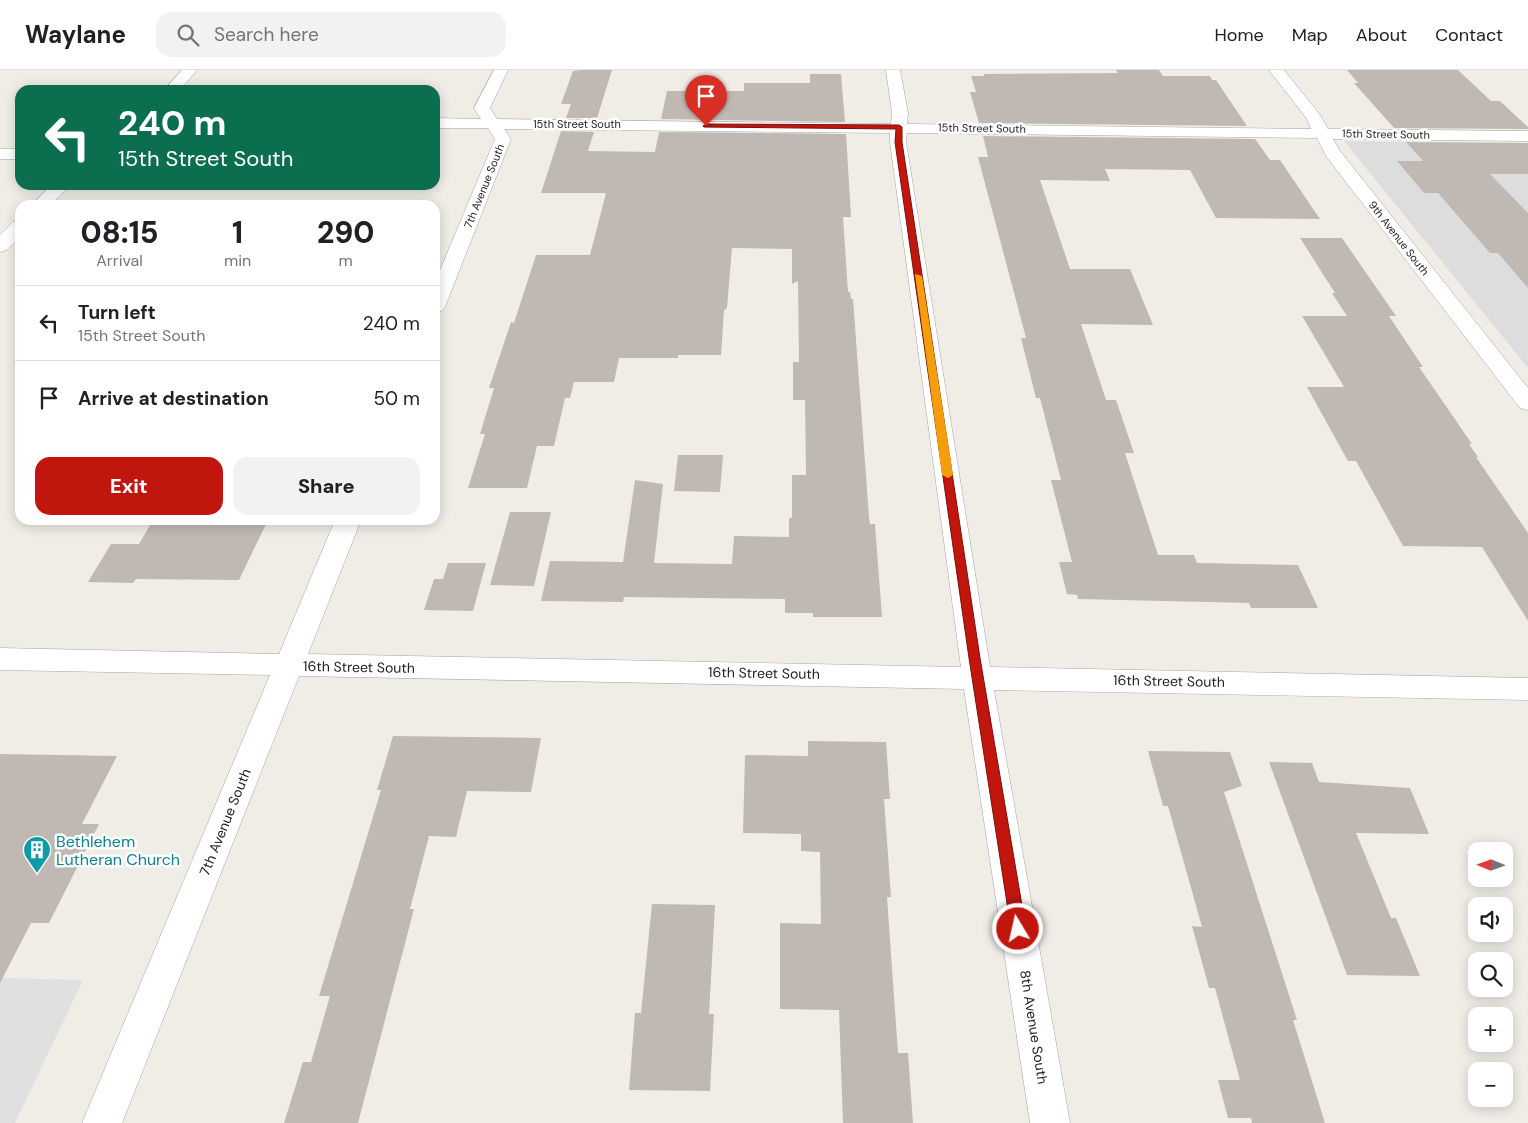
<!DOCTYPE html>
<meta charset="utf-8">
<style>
body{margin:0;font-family:"DM Sans",sans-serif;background:#f2f2f2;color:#202124;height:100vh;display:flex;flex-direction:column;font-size:19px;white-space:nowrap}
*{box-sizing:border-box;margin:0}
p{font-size:16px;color:#757577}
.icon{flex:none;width:28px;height:28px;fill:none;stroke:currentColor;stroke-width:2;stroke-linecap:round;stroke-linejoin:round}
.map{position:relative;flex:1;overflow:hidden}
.details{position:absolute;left:15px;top:130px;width:425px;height:325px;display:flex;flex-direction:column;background:#fff;border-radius:15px;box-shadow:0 2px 12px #0003}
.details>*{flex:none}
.hud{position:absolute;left:15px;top:15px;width:425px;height:105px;border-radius:15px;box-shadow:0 2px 12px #0003;background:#0b6e4f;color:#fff;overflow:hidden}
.needle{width:32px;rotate:271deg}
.controls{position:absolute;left:1468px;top:772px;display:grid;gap:10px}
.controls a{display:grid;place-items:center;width:45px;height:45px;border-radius:10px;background:#fff;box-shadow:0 2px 12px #0003;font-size:25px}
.pin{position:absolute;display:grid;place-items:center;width:42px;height:42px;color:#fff;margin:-51px -21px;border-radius:50% 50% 50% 0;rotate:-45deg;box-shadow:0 0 5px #0007}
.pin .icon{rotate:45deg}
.me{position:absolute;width:55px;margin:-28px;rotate:351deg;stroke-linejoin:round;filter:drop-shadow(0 0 4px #0008)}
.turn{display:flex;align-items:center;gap:18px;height:105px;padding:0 20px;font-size:22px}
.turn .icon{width:65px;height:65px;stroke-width:2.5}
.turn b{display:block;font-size:35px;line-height:42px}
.eta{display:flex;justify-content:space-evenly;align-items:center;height:85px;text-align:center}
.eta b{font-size:30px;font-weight:800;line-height:35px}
.primary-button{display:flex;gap:10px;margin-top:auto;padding:10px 20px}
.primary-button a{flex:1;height:58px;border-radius:15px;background:#c1160e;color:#fff;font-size:20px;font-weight:800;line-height:58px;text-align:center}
.primary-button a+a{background:#f2f2f2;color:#202124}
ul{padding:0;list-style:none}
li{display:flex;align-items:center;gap:15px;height:75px;padding:0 20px;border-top:1px solid #e0e0e0}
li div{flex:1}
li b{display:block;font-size:19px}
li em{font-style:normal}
header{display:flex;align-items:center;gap:30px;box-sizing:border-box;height:70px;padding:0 25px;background:#fff;border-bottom:1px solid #e0e0e0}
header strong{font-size:24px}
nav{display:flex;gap:28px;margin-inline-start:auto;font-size:18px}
.search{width:350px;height:45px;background:#f2f2f2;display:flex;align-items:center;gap:12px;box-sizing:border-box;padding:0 18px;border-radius:15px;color:#757577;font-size:19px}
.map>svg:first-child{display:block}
.residential{fill:#dedddd}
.parking{fill:#e0e0e0}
.building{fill:#c0b9b3}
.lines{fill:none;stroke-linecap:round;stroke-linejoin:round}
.minor-casing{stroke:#a4a4a4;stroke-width:1}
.minor{fill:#fff;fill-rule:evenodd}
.route{fill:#c1160e;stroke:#7d0e09}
.slow{fill:#f59e0b}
.labels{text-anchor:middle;stroke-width:5;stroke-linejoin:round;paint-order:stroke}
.far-street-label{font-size:11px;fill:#202020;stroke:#fff}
.street-label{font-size:14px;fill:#202020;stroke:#fff}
.near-culture-label{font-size:16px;fill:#0d838f;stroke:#fff;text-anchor:start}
</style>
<header>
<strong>Waylane</strong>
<div class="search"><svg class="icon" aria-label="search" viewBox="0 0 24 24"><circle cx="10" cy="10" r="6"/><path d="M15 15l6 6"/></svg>Search here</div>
<nav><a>Home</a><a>Map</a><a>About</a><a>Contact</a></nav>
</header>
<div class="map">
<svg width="1528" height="1053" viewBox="0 0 1528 1053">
<rect width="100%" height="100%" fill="#f0ede7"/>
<polygon class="residential" points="1344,71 1528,73 1528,298"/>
<polygon class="parking" points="0,908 83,910 15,1053 0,1053"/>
<g class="building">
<polygon points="582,0 612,0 597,48 566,48 571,34 561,34 573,1"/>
<polygon points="1116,0 1159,0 1163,6 1210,6 1212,10 1216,10 1247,56 979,53 970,22 976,22 971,6 984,6 984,4 1118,3"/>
<polygon points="1347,0 1458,0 1491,31 1500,31 1528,57 1528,59 1394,58 1354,13 1358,13"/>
<polygon points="810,4 841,4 845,52 661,49 667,21 744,21 744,13 810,13"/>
<polygon points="561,61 594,62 588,81 655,82 659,62 846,64 851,147 843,147 848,222 850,222 851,229 853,229 869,447 870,454 875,454 882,547 813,547 813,543 785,543 785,529 624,527 623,532 541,531 550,491 623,492 635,410 663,414 654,493 732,494 734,466 789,467 789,448 792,448 792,405 806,405 805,330 793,330 793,292 799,292 798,211 792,214 792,179 732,178 727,238 724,240 721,285 678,285 678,288 619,288 614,312 574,312 570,328 565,328 554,376 537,376 527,418 468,418 485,364 480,364 494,318 489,318 511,252 514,253 536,185 590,185 606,123 541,123"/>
<polygon points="983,66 1255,69 1270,90 1280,90 1320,149 1216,148 1190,100 1105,99 1110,111 1040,110 1070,199 1130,199 1153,255 1081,254 1106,330 1116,330 1134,383 1125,383 1158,485 1194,485 1197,493 1298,495 1318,538 1251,538 1249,533 1078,529 1077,525 1067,524 1059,492 1072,492 1051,410 1061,410 1040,328 1036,328 1021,268 1026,268 978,87 988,87"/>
<polygon points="1406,72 1528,73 1528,104 1490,104 1528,143 1528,218 1498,183 1490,183 1438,123 1424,123 1397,91 1423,91"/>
<polygon points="1300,168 1342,168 1396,246 1389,246 1423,297 1419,297 1472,374 1469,374 1478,387 1476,387 1528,463 1528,551 1482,477 1403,476 1356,391 1348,391 1307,317 1344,317 1302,246 1347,246 1332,223 1335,223"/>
<polygon points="678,385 723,385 720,422 674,421"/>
<polygon points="510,442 551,442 534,516 490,515"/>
<polygon points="153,450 268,450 239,510 136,509 133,513 88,512 111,474 139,474"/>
<polygon points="448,493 486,493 473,541 424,540 434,509 443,509"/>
<polygon points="393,666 541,668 531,722 467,721 456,767 429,766 410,839 414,839 358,1053 284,1053 303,992 311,992 330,926 319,926 381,720 377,720"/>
<polygon points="808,671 886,672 890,729 884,729 891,827 887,827 898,983 908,983 913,1053 843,1053 839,940 780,939 780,853 821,854 820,782 801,781 801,764 743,763 745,685 808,686"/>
<polygon points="1148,681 1230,682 1242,716 1224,722 1297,950 1293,950 1325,1053 1252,1053 1251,1048 1228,1048 1218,1010 1240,1010 1215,918 1209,918 1192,856 1202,857 1168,736 1163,736"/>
<polygon points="0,684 117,686 82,754 99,754 49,853 31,853 0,913"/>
<polygon points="1269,692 1312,693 1319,712 1410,718 1429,764 1356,763 1391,848 1396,848 1420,906 1347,905"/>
<polygon points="652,834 715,835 709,944 714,944 710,1021 629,1020 635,943 641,943"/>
</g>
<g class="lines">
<defs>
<g id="minor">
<polygon points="182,0 197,0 180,20 164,20"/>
<polygon points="494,0 508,0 490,38 497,49 891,54 892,43 886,0 900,0 908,43 907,54 1311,59 1307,49 1269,0 1284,0 1320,45 1328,59 1528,61 1528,71 1333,69 1340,81 1528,318 1528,340 1520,338 1326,86 1317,68 907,63 906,72 990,597 1528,608 1528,630 994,620 1070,1053 1030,1053 964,619 299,606 122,1053 82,1053 270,605 0,600 0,578 279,584 335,450 361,450 308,584 961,597 890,72 890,63 504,59 511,69 445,237 442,241 435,243 435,212 495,69 488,58 435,58 435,48 481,49 474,38"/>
<rect x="0" y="79" width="20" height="10"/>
<polygon points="51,115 70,115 51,135 32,135"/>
<polygon points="20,150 20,167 7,180 0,182 0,165 13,152"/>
</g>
</defs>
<use href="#minor" class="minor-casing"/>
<use href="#minor" class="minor"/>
</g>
<polygon class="route" points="706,54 899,55 902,57 902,72 980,588 1026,859 1023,864 1018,866 1013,864 1011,859 969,588 895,72 896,59 704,57 703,56"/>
<polygon class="slow" points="915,204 922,206 953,405 948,408 942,405"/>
<defs>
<symbol id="building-pin" viewBox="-11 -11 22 30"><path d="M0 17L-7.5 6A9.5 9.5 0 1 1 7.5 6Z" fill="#0f9aa8" stroke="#fff"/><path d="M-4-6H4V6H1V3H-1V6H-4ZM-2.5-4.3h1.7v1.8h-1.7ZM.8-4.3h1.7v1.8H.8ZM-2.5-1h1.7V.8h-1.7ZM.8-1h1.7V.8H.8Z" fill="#fff"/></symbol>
</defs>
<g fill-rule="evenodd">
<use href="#building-pin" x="21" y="764" width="32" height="43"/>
</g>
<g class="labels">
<g class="far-street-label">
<text x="577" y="58">15th Street South</text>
<text transform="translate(982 58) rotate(1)" y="4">15th Street South</text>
<text transform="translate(1386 64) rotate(1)" y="4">15th Street South</text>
<text transform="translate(484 116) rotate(-68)" y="4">7th Avenue South</text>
<text transform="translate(1399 168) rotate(52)" y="4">9th Avenue South</text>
</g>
<g class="street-label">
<text transform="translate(359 597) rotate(1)" y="5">16th Street South</text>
<text transform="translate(764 603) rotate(1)" y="5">16th Street South</text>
<text transform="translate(1169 611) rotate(1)" y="5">16th Street South</text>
<text transform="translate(225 752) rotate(-68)" y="5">7th Avenue South</text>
<text transform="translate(1034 957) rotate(81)" y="5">8th Avenue South</text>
</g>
<g class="near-culture-label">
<text x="56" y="777">Bethlehem<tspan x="56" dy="18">Lutheran Church</tspan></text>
</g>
</g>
</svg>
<div class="controls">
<a><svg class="needle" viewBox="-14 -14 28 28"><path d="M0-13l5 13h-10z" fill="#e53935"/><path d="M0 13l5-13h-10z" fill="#757577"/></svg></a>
<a><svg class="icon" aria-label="sound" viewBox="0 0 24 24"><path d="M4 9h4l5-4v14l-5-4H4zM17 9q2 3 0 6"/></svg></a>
<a><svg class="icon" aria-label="search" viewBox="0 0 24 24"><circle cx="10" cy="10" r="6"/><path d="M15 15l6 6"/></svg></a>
<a>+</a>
<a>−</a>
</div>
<div class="pin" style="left:706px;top:56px;background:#d93025"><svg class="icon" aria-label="arrive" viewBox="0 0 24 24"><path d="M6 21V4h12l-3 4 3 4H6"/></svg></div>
<svg class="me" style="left:1018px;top:859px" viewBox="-20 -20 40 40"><circle r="17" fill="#c1160e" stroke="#fff" stroke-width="3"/><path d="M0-11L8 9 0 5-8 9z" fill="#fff"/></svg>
<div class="hud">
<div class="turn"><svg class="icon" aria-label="left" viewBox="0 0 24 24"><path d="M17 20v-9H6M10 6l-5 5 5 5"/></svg><div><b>240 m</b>15th Street South</div></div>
</div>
<section class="details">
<div class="eta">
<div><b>08:15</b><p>Arrival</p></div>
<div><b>1</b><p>min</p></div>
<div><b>290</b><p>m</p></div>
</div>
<ul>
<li><svg class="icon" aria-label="left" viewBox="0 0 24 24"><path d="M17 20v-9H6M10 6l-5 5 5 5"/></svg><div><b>Turn left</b><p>15th Street South</p></div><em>240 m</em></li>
<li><svg class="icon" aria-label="arrive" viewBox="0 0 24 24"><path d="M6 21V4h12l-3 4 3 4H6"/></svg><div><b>Arrive at destination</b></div><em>50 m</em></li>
</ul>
<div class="primary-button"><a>Exit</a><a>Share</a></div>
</section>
</div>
